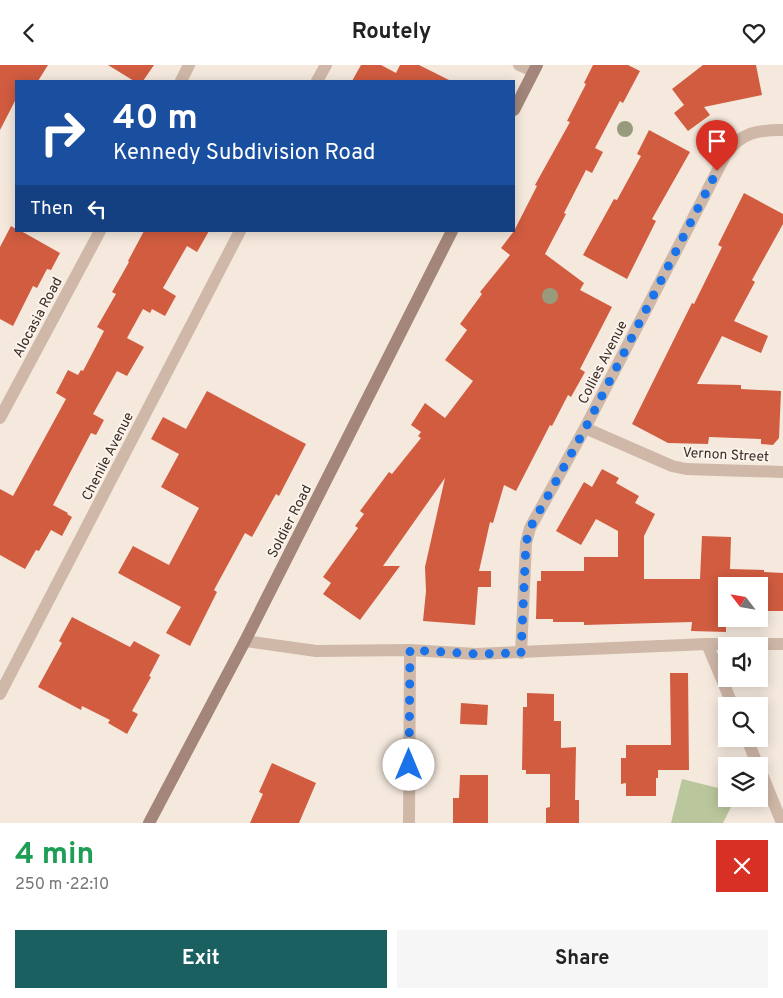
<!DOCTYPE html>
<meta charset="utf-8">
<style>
body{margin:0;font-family:Overpass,sans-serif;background:#f6f6f6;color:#222;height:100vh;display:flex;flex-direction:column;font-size:19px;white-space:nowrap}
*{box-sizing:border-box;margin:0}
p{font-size:16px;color:#767676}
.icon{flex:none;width:28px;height:28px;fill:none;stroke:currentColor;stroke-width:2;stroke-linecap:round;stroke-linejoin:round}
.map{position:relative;height:758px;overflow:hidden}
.side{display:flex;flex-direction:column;background:#fff;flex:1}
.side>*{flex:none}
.guide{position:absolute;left:15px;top:15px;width:500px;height:152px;border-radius:0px;box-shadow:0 2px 12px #0003;background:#1a4fa0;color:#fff;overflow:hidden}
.needle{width:32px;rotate:301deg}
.tools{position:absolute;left:718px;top:512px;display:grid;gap:10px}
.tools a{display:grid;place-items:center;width:50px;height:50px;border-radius:0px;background:#fff;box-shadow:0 2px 12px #0003;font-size:25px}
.pin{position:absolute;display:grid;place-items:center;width:42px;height:42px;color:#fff;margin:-51px -21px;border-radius:50% 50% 50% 0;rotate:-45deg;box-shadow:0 0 5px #0007}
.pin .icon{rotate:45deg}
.me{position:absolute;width:55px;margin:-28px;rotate:0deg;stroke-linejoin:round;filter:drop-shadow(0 0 4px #0008)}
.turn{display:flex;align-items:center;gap:18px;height:105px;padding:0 15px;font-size:22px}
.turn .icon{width:65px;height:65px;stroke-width:2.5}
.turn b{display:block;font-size:35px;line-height:42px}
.then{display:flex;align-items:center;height:48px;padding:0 15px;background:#0003;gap:10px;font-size:19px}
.round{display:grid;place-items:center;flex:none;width:52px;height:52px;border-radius:0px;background:#f6f6f6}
.overview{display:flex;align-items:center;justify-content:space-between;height:85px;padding:0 15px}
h1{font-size:30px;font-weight:700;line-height:38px;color:#1e9e55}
.button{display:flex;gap:10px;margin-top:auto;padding:10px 15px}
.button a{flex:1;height:58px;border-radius:0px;background:#1a6061;color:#fff;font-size:20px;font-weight:700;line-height:58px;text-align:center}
.button a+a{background:#f6f6f6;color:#222}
header{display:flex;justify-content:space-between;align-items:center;height:65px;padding:0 15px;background:#fff;font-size:22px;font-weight:700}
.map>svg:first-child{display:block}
.green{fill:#bac69c}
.building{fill:#d15c40}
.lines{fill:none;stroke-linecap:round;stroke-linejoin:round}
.street{stroke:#cfb8a8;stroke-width:12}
.secondary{stroke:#a38679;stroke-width:12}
.tree{fill:#989b7b}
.route{stroke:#1a73e8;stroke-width:9;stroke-dasharray:0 16.2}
.labels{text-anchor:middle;stroke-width:4;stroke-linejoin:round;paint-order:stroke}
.street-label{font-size:14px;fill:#3b2e29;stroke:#fcf3eb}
</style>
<header><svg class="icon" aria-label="back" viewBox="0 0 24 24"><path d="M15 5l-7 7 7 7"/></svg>Routely<svg class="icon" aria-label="heart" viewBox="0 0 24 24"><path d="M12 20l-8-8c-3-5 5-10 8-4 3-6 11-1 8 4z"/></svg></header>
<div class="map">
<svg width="783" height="758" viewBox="0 0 783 758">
<rect width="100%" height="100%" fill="#f5e9de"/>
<polygon class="green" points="682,714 726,725 726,734 735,734 723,758 671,758"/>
<g class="building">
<polygon points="0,0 48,0 38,16 16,16 16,34 0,65"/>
<polygon points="108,0 154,0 143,16 134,16"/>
<polygon points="361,0 381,0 396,8 400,0 419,0 451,16 352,16"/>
<polygon points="593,0 628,0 640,6 623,38 620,36 595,83 603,87 592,108 586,105 564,148 566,149 545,189 584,218 580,225 612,242 580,304 585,307 571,332 568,330 552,361 550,360 516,426 504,420 493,458 490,457 479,506 491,506 491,522 478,522 475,560 423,556 426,526 425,502 445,413 383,501 400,501 360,555 323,529 331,518 323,512 358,463 355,461 364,449 360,446 389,407 392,409 421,373 418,371 421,367 411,360 425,338 445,353 473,316 445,295 467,265 460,259 482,229 480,227 510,190 501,183 514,166 537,121 535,120 570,57 567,56 586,19 584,18"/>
<polygon points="703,0 756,0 762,30 704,42 710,50 688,66 674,48 684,40 672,24"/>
<polygon points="649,65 690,87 652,154 656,156 627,214 583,190 614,134 617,135 641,91 637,89"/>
<polygon points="744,128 783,149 783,159 752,215 755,217 734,256 768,271 761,288 722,271 697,319 741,320 741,324 781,326 779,373 773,380 761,379 761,374 709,372 708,379 668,378 632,359 692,238 694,239 722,182 718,180"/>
<polygon points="11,161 16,164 16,166 21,166 60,188 51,205 47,204 37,223 33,221 13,261 0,254 0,182"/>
<polygon points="144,166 209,166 197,187 187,181 163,223 176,231 165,251 152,244 150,248 143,244 127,273 144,282 127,311 117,306 93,349 104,355 96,370 91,368 53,440 68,448 67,449 72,452 62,471 51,465 39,486 36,485 25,504 0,490 0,424 13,431 66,334 56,328 68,305 78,310 81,305 83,306 104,266 97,262 116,229 112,227 129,197 128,196"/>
<polygon points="207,326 306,379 279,431 276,429 252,472 245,468 214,525 217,527 190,581 166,568 181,542 118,508 133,481 169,500 199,443 161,422 179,389 151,374 163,352 186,364"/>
<polygon points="602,404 619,413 616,418 639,431 635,438 655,449 644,471 644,514 700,514 702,471 731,472 730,504 764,505 764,507 783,508 783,546 759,546 759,521 726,521 726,567 691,566 692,557 584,560 584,557 553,557 553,554 536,554 537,516 541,516 541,506 584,506 584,492 618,492 618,466 596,454 581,480 556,466 584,417 592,422"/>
<polygon points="72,552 130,582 134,576 160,590 149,611 151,612 132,646 138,649 127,669 108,658 110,655 82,641 81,645 38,622 62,578 59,576"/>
<polygon points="670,608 688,608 689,705 658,705 658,713 656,713 656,731 626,731 626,718 621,719 621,693 626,693 626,680 671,680"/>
<polygon points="527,628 554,629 554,656 561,656 561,683 576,682 575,735 579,735 579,758 546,758 546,743 550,742 550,709 526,709 526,705 522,705 523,642 527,642"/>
<polygon points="461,638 488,640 487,660 460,659"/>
<polygon points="272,698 316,718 299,758 250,758 263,729 259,727"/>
<polygon points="460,710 488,710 488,758 453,758 453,733 459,733"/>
</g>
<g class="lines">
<g class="street">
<polyline points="519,0 533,6"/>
<polyline points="181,16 189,0"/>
<polyline points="317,16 326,0"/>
<polyline points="0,353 100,166"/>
<polyline points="585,363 672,401 686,404 783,407"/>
<polyline points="245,576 316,586 410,585 476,589 707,579 783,579"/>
<polyline points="707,579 733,641"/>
<path d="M 521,588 L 526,478 L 530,463 L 585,363 L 726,89 C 741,67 758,65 783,65"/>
<polyline points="0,629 240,166"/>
<polyline points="747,674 758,701"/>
<polyline points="759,702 782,758"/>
<polyline points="409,758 410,585"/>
</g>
<g class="secondary">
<polyline points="514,45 537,0"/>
<polyline points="149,758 245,576 452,166"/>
</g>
</g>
<g class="tree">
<circle cx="625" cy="64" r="8"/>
<circle cx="550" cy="231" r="8"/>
</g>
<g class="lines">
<polyline class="route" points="409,700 410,585 476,589 521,588 526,478 530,463 585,364 717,106"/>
</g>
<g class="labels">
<g class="street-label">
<text transform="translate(37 252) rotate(-62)" y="5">Alocasia Road</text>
<text transform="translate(602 297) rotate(-63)" y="5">Collies Avenue</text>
<text transform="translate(726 389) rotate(3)" y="5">Vernon Street</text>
<text transform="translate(107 391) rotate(-63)" y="5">Chenile Avenue</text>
<text transform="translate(289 456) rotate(-63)" y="5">Soldier Road</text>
</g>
</g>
</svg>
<div class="tools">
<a><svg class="needle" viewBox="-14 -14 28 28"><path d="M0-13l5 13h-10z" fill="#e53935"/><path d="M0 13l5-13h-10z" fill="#767676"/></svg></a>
<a><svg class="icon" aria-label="sound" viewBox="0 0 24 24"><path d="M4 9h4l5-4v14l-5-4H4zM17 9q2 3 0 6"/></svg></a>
<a><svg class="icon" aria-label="search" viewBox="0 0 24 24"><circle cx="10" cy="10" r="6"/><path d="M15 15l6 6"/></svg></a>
<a><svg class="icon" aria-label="layers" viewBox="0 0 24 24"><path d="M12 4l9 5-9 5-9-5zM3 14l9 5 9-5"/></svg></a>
</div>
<div class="pin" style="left:717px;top:106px;background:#d93025"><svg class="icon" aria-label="arrive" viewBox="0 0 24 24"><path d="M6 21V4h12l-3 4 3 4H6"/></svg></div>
<svg class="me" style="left:409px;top:700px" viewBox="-20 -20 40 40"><circle r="19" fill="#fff"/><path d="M0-13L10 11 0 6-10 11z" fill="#1a73e8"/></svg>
<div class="guide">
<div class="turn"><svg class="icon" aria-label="right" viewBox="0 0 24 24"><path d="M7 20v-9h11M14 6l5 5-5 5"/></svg><div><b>40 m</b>Kennedy Subdivision Road</div></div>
<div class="then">Then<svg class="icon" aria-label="left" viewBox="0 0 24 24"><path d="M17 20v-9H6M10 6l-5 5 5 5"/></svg></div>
</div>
</div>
<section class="side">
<div class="overview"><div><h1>4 min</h1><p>250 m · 22:10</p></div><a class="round" style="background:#d93025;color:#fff"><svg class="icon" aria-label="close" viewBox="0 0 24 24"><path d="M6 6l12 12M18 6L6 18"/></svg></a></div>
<div class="button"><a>Exit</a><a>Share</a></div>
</section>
